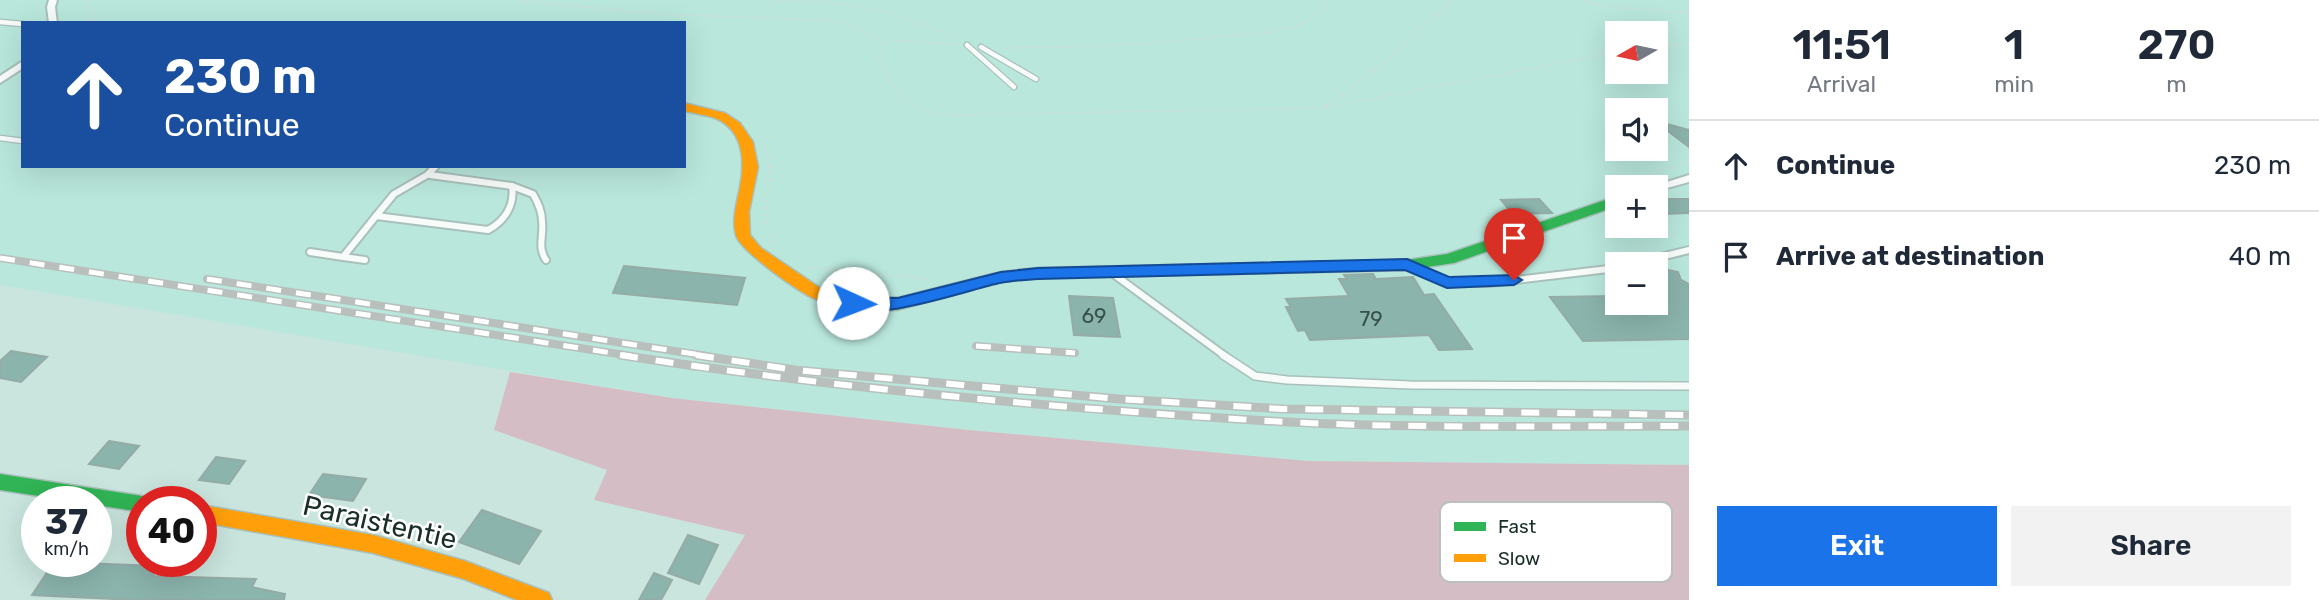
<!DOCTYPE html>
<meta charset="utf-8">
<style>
body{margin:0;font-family:Rubik,sans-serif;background:#f2f2f3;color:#1f2937;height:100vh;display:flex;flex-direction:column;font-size:26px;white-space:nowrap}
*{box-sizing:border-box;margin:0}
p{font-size:23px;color:#747a83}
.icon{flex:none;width:38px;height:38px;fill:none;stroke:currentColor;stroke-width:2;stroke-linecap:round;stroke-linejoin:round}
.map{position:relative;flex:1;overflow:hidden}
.panel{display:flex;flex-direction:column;background:#fff;width:630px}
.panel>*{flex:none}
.top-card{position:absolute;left:21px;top:21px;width:665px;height:147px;border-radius:0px;box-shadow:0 7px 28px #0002;background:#1a4fa0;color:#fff;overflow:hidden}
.needle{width:46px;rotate:261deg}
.controls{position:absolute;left:1605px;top:21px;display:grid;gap:14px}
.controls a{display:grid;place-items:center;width:63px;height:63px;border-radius:0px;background:#fff;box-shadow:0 7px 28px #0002;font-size:35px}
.speed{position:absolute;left:21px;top:486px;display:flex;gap:14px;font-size:35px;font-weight:700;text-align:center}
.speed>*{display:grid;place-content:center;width:91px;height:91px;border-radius:50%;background:#fff;box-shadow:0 7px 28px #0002;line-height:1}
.speed small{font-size:18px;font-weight:400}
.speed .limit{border:10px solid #d22;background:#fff;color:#111}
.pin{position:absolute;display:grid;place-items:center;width:60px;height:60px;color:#fff;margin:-72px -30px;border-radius:50% 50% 50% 0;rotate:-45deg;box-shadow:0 0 7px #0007}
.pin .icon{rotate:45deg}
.me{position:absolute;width:77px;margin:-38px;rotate:92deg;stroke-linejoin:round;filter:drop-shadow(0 0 5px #0008)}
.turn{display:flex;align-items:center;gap:24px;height:147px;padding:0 28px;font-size:32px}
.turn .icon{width:91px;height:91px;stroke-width:2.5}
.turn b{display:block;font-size:49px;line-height:60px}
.eta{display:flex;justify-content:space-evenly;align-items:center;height:119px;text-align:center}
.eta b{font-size:42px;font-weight:600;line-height:49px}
.primary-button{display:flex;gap:14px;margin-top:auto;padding:14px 28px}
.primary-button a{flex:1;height:80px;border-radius:0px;background:#1a73e8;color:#fff;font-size:28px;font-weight:600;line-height:80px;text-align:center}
.primary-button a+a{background:#f2f2f3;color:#1f2937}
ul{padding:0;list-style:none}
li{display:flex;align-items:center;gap:21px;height:91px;padding:0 28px;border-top:2px solid #e0e1e3}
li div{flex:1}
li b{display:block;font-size:26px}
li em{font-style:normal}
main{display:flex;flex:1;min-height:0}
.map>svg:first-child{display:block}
.built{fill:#b9e7dc;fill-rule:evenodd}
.green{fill:#d5bdc6}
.building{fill:#8bb4ac;stroke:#95aba5;stroke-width:2}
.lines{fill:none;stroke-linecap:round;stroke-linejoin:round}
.lane-far2-casing{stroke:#a9c0bb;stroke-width:7}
.lane-far1-casing{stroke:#a9c0bb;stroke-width:10}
.lane-casing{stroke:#a9c0bb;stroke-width:10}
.street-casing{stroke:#a9c0bb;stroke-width:4}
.fast-casing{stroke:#a9c0bb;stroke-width:3}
.slow-casing{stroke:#a9c0bb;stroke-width:3}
.path-far1{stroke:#d1dad7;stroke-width:2;stroke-dasharray:2 4.5;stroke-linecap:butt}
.path{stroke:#d1dad7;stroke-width:2.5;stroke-dasharray:2 5;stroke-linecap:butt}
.lane-far2{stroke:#f7fbfa;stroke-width:4.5}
.lane-far1{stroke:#f7fbfa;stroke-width:6}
.lane{stroke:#f7fbfa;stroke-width:7}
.street{fill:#f7fbfa;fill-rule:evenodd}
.fast{fill:#30b455;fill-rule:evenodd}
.slow{fill:#ff9f0a;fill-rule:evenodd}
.rail-far1-casing{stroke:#b8bfbd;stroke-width:8}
.rail-casing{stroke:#b8bfbd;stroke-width:9}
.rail-far1{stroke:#fff;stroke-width:5;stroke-dasharray:15;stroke-linecap:butt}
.rail{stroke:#fff;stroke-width:6;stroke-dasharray:18;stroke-linecap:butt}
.route{fill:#1a73e8;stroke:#114b97;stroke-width:2}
.labels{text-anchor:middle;stroke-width:5;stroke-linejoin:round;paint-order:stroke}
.number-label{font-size:21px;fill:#36504a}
.near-street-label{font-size:28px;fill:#1a2e29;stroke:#fff}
.key{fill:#fff;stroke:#bac0bf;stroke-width:2}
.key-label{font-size:19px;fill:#1a2e29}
</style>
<main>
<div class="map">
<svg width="1689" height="600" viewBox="0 0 1689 600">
<rect width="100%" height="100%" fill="#c9e5de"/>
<path class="built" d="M 0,0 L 1689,0 L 1689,465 L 1308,461 L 969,430 L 672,398 L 0,285 ZM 23,23 L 684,23 L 684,166 L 23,166 ZM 1617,33 L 1656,33 L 1656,72 L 1617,72 ZM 1617,110 L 1656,110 L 1656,149 L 1617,149 ZM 1617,187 L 1656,187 L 1656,226 L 1617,226 ZM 1617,264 L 1656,264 L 1656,303 L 1617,303 Z"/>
<polygon class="green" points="510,372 672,398 969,430 1308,461 1689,465 1689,600 705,600 745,535 594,500 607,470 494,430"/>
<g class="building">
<polygon points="1656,121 1689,130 1689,147 1656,122"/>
<polygon points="1539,199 1552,213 1513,214 1501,200"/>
<polygon points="1656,199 1689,199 1689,213 1664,214 1656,206"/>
<polygon points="624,266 745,278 737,305 613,293"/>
<polygon points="1659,268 1678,272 1681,280 1689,284 1689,339 1583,341 1550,297 1617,296 1617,303 1656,303 1656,276 1661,277"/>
<polygon points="1373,274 1376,279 1413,277 1424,295 1434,294 1472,349 1439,350 1429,335 1310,340 1305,330 1298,331 1286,307 1291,307 1286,299 1349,296 1339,279 1347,279 1344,275"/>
<polygon points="1069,296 1113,298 1120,337 1074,335"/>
<polygon points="11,351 47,357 21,382 0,378 0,361"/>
<polygon points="109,441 139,446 119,469 89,464"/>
<polygon points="216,457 245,461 229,484 199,480"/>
<polygon points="323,474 366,479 353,501 309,495"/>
<polygon points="482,510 541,531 519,564 459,542"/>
<polygon points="688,535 718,545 699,584 668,573"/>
<polygon points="54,562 158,566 153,576 256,579 252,587 285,594 284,600 135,600 32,595"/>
<polygon points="654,573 672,580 661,600 639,600"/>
</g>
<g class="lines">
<defs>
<g id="lane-far2">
<polyline points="0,22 23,24"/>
<polyline points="967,45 1014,87"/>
<polyline points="981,47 1036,79"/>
<polyline points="0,138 23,141"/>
</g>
<g id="lane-far1">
<path d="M 430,175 L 512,186 C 515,205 505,221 488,230 L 376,216 L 394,194 L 427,175 L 436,166"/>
<path d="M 512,186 L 533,194 C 538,203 542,211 542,221 C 544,236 537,247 546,260"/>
<polyline points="310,252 343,257 376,216"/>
<polyline points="343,257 365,260"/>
<polyline points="1632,264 1689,250"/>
<polyline points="1412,267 1447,283 1490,283 1617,268"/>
<polyline points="1112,273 1225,356"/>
</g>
<polyline id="lane" points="1223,355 1255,376 1287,380 1411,385 1689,386"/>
<g id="street">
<polygon points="49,0 57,0 55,7 57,23 49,23 47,7"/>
<polygon points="23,61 23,68 0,83 0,76"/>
<polygon points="1689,175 1689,182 1656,191 1656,187 1651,187"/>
</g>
<g id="fast">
<polygon points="1617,196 1617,206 1454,263 1407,270 1038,278 1001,282 897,310 889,304 897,298 1001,272 1038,268 1407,260 1447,254"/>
<polygon points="0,474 142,496 149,498 151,502 142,502 142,512 96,505 96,502 78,502 0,490"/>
</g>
<g id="slow">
<path d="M 684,103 L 725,113 L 740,123 L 753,142 L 758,167 L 749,212 L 750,235 L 761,248 L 823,290 L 853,297 L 897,298 L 903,300 L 905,304 L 903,308 C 880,315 834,308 813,298 C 798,291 739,250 736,235 C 732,221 736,206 739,192 C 745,165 746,131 715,118 C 706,115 694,113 684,111 Z"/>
<polygon points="201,505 373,535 465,561 549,593 552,600 517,600 464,579 373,553 201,522"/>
</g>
</defs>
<use href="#lane-far2" class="lane-far2-casing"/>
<use href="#lane-far1" class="lane-far1-casing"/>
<use href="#lane" class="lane-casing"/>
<use href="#street" class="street-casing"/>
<use href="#fast" class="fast-casing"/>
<use href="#slow" class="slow-casing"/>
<g class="path-far1">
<polyline points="89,0 94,21 90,23"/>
<polyline points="776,0 831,3 888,12 959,38"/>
<polyline points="1578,0 1618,8 1689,12"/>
<polyline points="525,1 664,14 839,21 883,40"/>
<path d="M 957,44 L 883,40 L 879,59 C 898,96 905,110 949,115 L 1323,108 L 1617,52"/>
<polyline points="1656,47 1689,43"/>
<polyline points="1005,48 1126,45 1272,32 1303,23 1321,12 1330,0"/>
<path d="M 1326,106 C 1373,77 1412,36 1454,0"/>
<polyline points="765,147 769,160"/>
</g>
<g class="path">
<path d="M 768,158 C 773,188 759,215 773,244"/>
<polyline points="1615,187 1689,161"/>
<polyline points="807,267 929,279"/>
</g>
<use href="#lane-far2" class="lane-far2"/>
<use href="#lane-far1" class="lane-far1"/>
<use href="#lane" class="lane"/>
<use href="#street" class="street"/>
<use href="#fast" class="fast"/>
<use href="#slow" class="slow"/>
<defs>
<g id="rail-far1">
<polyline points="0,258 631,356"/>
<polyline points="207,279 707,356"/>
<polyline points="976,346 1075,353"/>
</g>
<g id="rail">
<path d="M 620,355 C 835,388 1051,408 1269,421 C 1408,429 1549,426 1689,426"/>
<polyline points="696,355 795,370 1119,399 1283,409 1689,415"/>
</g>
</defs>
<use href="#rail-far1" class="rail-far1-casing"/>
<use href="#rail" class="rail-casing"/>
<use href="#rail-far1" class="rail-far1"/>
<use href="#rail" class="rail"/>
</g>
<path class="route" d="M 1407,259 L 1449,277 L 1514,275 L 1522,280 L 1514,285 L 1447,288 L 1405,270 L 1038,279 C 1026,280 1013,280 1000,283 C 973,288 862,328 845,303 L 853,297 L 898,298 L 1001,272 L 1038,268 Z"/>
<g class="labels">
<g class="number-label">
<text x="1094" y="323">69</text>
<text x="1371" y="326">79</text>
</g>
<g class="near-street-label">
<text transform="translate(380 522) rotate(13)" y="10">Paraistentie</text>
</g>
</g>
<rect x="1440" y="502" width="232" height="80" rx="10" class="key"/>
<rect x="1454" y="522" width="32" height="9" fill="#30b455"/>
<rect x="1454" y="554" width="32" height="8" fill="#ff9f0a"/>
<g class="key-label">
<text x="1498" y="533">Fast</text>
<text x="1498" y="565">Slow</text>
</g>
</svg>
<div class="controls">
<a><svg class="needle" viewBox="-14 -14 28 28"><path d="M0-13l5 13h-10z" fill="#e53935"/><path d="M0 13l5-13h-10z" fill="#747a83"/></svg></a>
<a><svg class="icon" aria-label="sound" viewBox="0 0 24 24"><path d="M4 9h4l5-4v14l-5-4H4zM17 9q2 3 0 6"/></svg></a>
<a>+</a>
<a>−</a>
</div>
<div class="speed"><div>37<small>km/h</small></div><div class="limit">40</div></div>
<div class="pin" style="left:1514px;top:280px;background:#d93025"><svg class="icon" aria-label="arrive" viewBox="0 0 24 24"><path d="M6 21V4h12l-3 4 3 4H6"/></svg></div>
<svg class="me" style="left:853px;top:303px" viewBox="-20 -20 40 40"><circle r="19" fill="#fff"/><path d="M0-13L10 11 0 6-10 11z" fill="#1a73e8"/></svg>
<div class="top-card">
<div class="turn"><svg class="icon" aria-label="ahead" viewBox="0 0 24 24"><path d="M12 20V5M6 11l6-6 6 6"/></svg><div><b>230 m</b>Continue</div></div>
</div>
</div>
<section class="panel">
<div class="eta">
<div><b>11:51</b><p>Arrival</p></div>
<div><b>1</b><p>min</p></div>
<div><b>270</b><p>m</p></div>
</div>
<ul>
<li><svg class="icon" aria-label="ahead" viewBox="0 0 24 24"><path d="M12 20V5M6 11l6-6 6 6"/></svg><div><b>Continue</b></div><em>230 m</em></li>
<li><svg class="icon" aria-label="arrive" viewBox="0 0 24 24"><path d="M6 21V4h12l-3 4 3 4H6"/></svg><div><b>Arrive at destination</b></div><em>40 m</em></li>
</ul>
<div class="primary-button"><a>Exit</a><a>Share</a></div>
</section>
</main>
